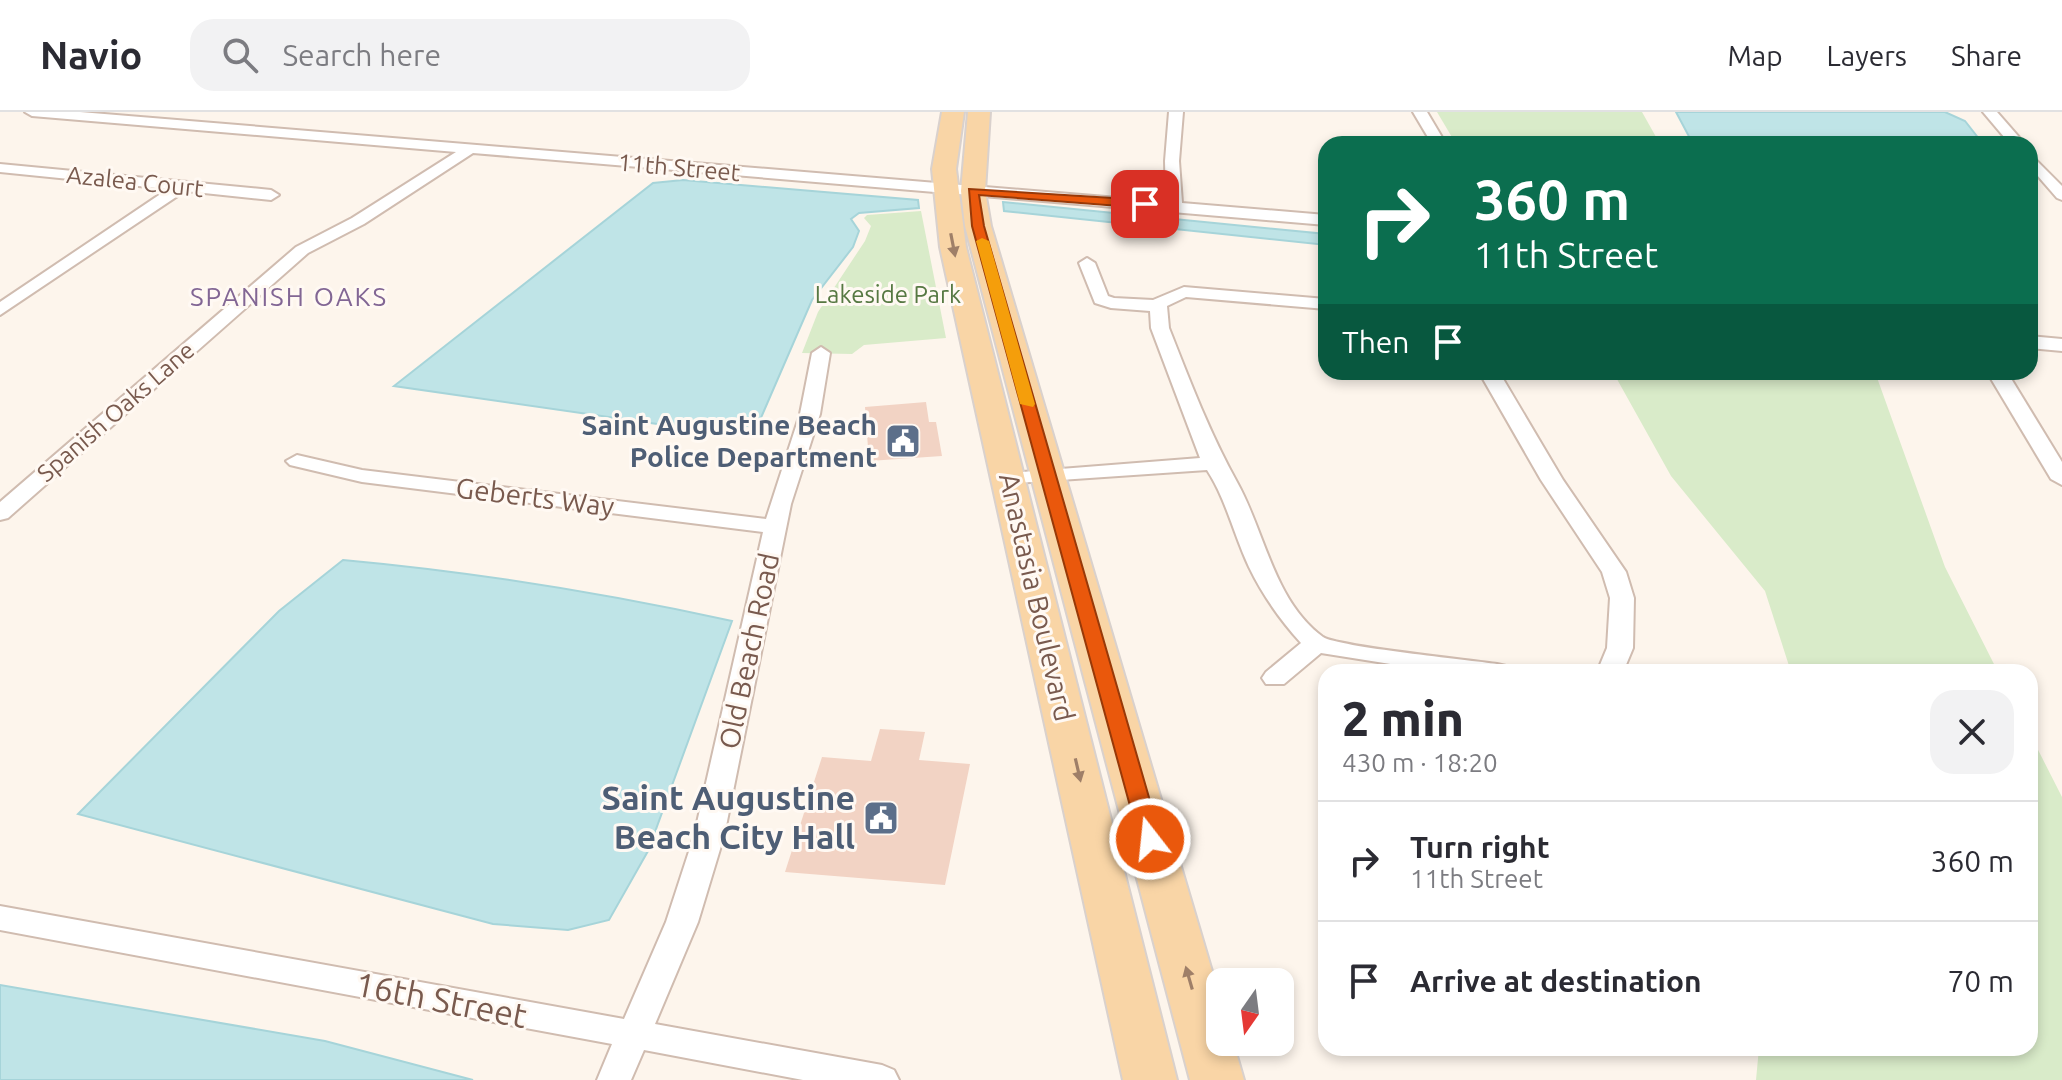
<!DOCTYPE html>
<meta charset="utf-8">
<style>
body{margin:0;font-family:Ubuntu,sans-serif;background:#f2f2f3;color:#2b2b33;height:100vh;display:flex;flex-direction:column;font-size:30px;white-space:nowrap}
*{box-sizing:border-box;margin:0}
p{font-size:26px;color:#7c7c81}
.icon{flex:none;width:44px;height:44px;fill:none;stroke:currentColor;stroke-width:2;stroke-linecap:round;stroke-linejoin:round}
.map{position:relative;flex:1;overflow:hidden}
.details{position:absolute;left:1318px;top:552px;width:720px;height:392px;display:flex;flex-direction:column;background:#fff;border-radius:24px;box-shadow:0 4px 12px #0003}
.details>*{flex:none}
.hud{position:absolute;left:1318px;top:24px;width:720px;height:244px;border-radius:24px;box-shadow:0 4px 12px #0003;background:#0b6e4f;color:#fff;overflow:hidden}
.needle{width:52px;rotate:194deg}
.fabs{position:absolute;left:1206px;top:856px;display:grid;gap:16px}
.fabs a{display:grid;place-items:center;width:88px;height:88px;border-radius:16px;background:#fff;box-shadow:0 4px 12px #0003;font-size:40px}
.pin{position:absolute;display:grid;place-items:center;width:68px;height:68px;color:#fff;margin:-34px;border-radius:16px;box-shadow:0 4px 12px #0006}
.me{position:absolute;width:88px;margin:-44px;rotate:344deg;stroke-linejoin:round;filter:drop-shadow(0 0 6px #0008)}
.turn{display:flex;align-items:center;gap:28px;height:168px;padding:0 24px;font-size:36px}
.turn .icon{width:104px;height:104px;stroke-width:2.5}
.turn b{display:block;font-size:56px;line-height:68px}
.then{display:flex;align-items:center;height:76px;padding:0 24px;background:#0003;gap:16px;font-size:30px}
.round{display:grid;place-items:center;flex:none;width:84px;height:84px;border-radius:24px;background:#f2f2f3}
.head{display:flex;align-items:center;justify-content:space-between;height:136px;padding:0 24px}
h1{font-size:48px;font-weight:800;line-height:60px}
ul{padding:0;list-style:none}
li{display:flex;align-items:center;gap:24px;height:120px;padding:0 24px;border-top:2px solid #e1e1e2}
li div{flex:1}
li b{display:block;font-size:30px}
li em{font-style:normal}
header{display:flex;align-items:center;gap:48px;box-sizing:border-box;height:112px;padding:0 40px;background:#fff;border-bottom:2px solid #e1e1e2}
header strong{font-size:38px}
nav{display:flex;gap:44px;margin-inline-start:auto;font-size:28px}
.search{width:560px;height:72px;background:#f2f2f3;display:flex;align-items:center;gap:20px;box-sizing:border-box;padding:0 28px;border-radius:24px;color:#7c7c81;font-size:30px}
.map>svg:first-child{display:block}
.green{fill:#d9ebc9}
.water{fill:#bfe4e7;stroke:#a6d4d9;stroke-width:2}
.building{fill:#f2d3c4}
.lines{fill:none;stroke-linecap:round;stroke-linejoin:round}
.street-casing{stroke:#d0bcb0;stroke-width:4}
.primary-casing{stroke:#d9d1cd;stroke-width:4}
.street{fill:#fff;fill-rule:evenodd}
.primary{fill:#f9d5a6;fill-rule:evenodd}
.oneway{fill:#9f7f68}
.route{fill:#ea580c;stroke:#983908;stroke-width:2}
.slow{fill:#f59e0b}
.labels{text-anchor:middle;stroke-width:6;stroke-linejoin:round;paint-order:stroke}
.far-street-label{font-size:24px;fill:#795a4e;stroke:#fff9f3}
.far-park-label{font-size:24px;fill:#567842;stroke:#fff9f3}
.far-neighbourhood-label{font-size:26px;letter-spacing:2px;fill:#826694;stroke:#fff9f3}
.service-label{font-size:28px;font-weight:bold;fill:#4e5e75;stroke:#fff9f3;text-anchor:end}
.street-label{font-size:28px;fill:#795a4e;stroke:#fff9f3}
.near-service-label{font-size:34px;font-weight:bold;fill:#4e5e75;stroke:#fff9f3;text-anchor:end}
.near-street-label{font-size:34px;fill:#795a4e;stroke:#fff9f3}
</style>
<header>
<strong>Navio</strong>
<div class="search"><svg class="icon" aria-label="search" viewBox="0 0 24 24"><circle cx="10" cy="10" r="6"/><path d="M15 15l6 6"/></svg>Search here</div>
<nav><a>Map</a><a>Layers</a><a>Share</a></nav>
</header>
<div class="map">
<svg width="2062" height="968" viewBox="0 0 2062 968">
<rect width="100%" height="100%" fill="#fdf5ec"/>
<g class="green">
<polygon points="1437,0 1642,0 1660,32 1456,32"/>
<polygon points="921,99 946,226 864,233 852,242 802,241 818,200 865,129 871,114 864,106 867,103"/>
<polygon points="1613,260 1875,260 1945,455 1998,560 1791,560 1765,479 1671,364"/>
<polygon points="2030,622 2062,685 2062,968 1756,968 1759,936 2030,936"/>
</g>
<g class="water">
<polygon points="1676,0 1945,0 1965,9 1983,32 1693,32"/>
<polygon points="683,68 918,88 919,96 859,101 851,107 859,119 853,135 812,188 760,308 735,319 692,317 394,274 653,71"/>
<polygon points="1003,90 1326,122 1326,133 1004,99"/>
<path d="M 343,448 C 474,460 604,481 732,509 L 648,739 L 609,808 L 568,818 L 493,812 L 78,702 L 279,499 Z"/>
<polygon points="0,873 325,929 473,968 0,968"/>
</g>
<g class="building">
<polygon points="926,290 929,310 936,310 942,344 869,349 865,295"/>
<polygon points="880,617 925,620 919,648 970,652 945,773 785,760 822,645 871,649"/>
</g>
<g class="lines">
<defs>
<g id="street">
<polygon points="25,0 80,0 1166,90 1165,49 1169,0 1183,0 1179,49 1182,91 1326,103 1326,113 473,41 364,112 308,141 8,406 0,408 0,390 296,135 352,106 456,40 32,4"/>
<polygon points="1413,0 1427,0 1446,32 1432,32"/>
<polygon points="1983,0 1997,0 2025,32 2010,32"/>
<polygon points="2030,42 2062,74 2062,88 2057,86 2030,55"/>
<polygon points="0,52 271,78 279,83 271,88 185,79 0,203 0,190 168,77 0,60"/>
<path d="M 1087,146 L 1095,151 L 1108,184 L 1114,186 L 1153,188 L 1184,175 L 1326,187 L 1326,197 L 1186,185 L 1167,194 L 1169,216 C 1190,269 1210,322 1238,372 C 1265,421 1274,489 1323,525 C 1338,535 1470,548 1497,552 L 1506,554 L 1510,560 L 1441,560 L 1321,541 L 1284,572 L 1266,572 L 1262,566 L 1266,560 L 1301,531 C 1281,509 1262,482 1249,455 C 1234,423 1226,387 1207,358 L 1001,372 L 998,367 L 1001,362 L 1009,361 L 1200,346 L 1151,216 L 1150,199 L 1111,196 L 1095,191 L 1079,151 Z"/>
<polygon points="2030,224 2062,227 2062,239 2030,236"/>
<polygon points="821,235 830,241 820,302 791,392 724,724 698,810 655,912 882,953 894,958 899,968 803,968 644,938 631,968 597,968 612,932 0,818 0,794 624,907 666,810 694,724 763,420 362,370 290,353 286,349 297,343 362,358 766,407 800,302 812,241"/>
<polygon points="1479,260 1499,260 1563,368 1626,460 1634,486 1633,536 1623,560 1597,560 1607,536 1610,486 1602,460 1541,368"/>
<polygon points="1987,260 2007,260 2062,350 2062,373 2051,367"/>
</g>
<g id="primary">
<polygon points="942,0 964,0 956,57 966,135 1177,968 1123,968 940,135 932,57"/>
<polygon points="968,0 990,0 985,79 991,114 1220,886 1220,930 1233,930 1244,968 1190,968 965,114 961,79"/>
</g>
</defs>
<use href="#street" class="street-casing"/>
<use href="#primary" class="primary-casing"/>
<use href="#street" class="street"/>
<use href="#primary" class="primary"/>
</g>
<defs><path id="oneway-solid" d="M-6-.8H1V-3.2L6.5 0L1 3.2V.8H-6Z" transform="scale(2)"/></defs>
<g class="oneway">
<use href="#oneway-solid" transform="translate(953 133) rotate(79)"/>
<use href="#oneway-solid" transform="translate(1078 658) rotate(77)"/>
<use href="#oneway-solid" transform="translate(1189 866) rotate(-106)"/>
</g>
<polygon class="route" points="969,77 1145,88 1151,92 1145,96 979,83 984,114 1161,727 1150,735 1139,727 972,114"/>
<polygon class="slow" points="982,126 989,129 1035,292 1033,295 1020,292 976,129"/>
<defs>
<symbol id="civic-square" viewBox="-11 -11 22 22"><rect x="-9" y="-9" width="18" height="18" rx="4" fill="#5c6f8a" stroke="#fff9f3"/><path d="M-.6-6.5H3V-4.5H.6V-3L4-1V1h2V6H-6V1h2V-1L-.6-3ZM-1.2 2.5V6h2.4V2.5Z" fill="#fff"/></symbol>
</defs>
<g fill-rule="evenodd">
<use href="#civic-square" x="883" y="309" width="40" height="40"/>
<use href="#civic-square" x="861" y="686" width="40" height="40"/>
</g>
<g class="labels">
<g class="far-street-label">
<text transform="translate(679 56) rotate(5)" y="8">11th Street</text>
<text transform="translate(135 70) rotate(6)" y="8">Azalea Court</text>
<text transform="translate(116 300) rotate(-41)" y="8">Spanish Oaks Lane</text>
</g>
<g class="far-park-label">
<text x="888" y="191">Lakeside Park</text>
</g>
<g class="far-neighbourhood-label">
<text x="289" y="194">SPANISH OAKS</text>
</g>
<g class="service-label">
<text x="877" y="323">Saint Augustine Beach<tspan x="877" dy="32">Police Department</tspan></text>
</g>
<g class="street-label">
<text transform="translate(535 385) rotate(7)" y="10">Geberts Way</text>
<text transform="translate(1037 485) rotate(77)" y="10">Anastasia Boulevard</text>
<text transform="translate(749 539) rotate(-78)" y="10">Old Beach Road</text>
</g>
<g class="near-service-label">
<text x="855" y="698">Saint Augustine<tspan x="855" dy="39">Beach City Hall</tspan></text>
</g>
<g class="near-street-label">
<text transform="translate(441 888) rotate(11)" y="12">16th Street</text>
</g>
</g>
</svg>
<div class="fabs">
<a><svg class="needle" viewBox="-14 -14 28 28"><path d="M0-13l5 13h-10z" fill="#e53935"/><path d="M0 13l5-13h-10z" fill="#7c7c81"/></svg></a>
</div>
<div class="pin" style="left:1145px;top:92px;background:#d93025"><svg class="icon" aria-label="arrive" viewBox="0 0 24 24"><path d="M6 21V4h12l-3 4 3 4H6"/></svg></div>
<svg class="me" style="left:1150px;top:727px" viewBox="-20 -20 40 40"><circle r="17" fill="#ea580c" stroke="#fff" stroke-width="3"/><path d="M0-11L8 9 0 5-8 9z" fill="#fff"/></svg>
<div class="hud">
<div class="turn"><svg class="icon" aria-label="right" viewBox="0 0 24 24"><path d="M7 20v-9h11M14 6l5 5-5 5"/></svg><div><b>360 m</b>11th Street</div></div>
<div class="then">Then<svg class="icon" aria-label="arrive" viewBox="0 0 24 24"><path d="M6 21V4h12l-3 4 3 4H6"/></svg></div>
</div>
<section class="details">
<div class="head"><div><h1>2 min</h1><p>430 m · 18:20</p></div><a class="round"><svg class="icon" aria-label="close" viewBox="0 0 24 24"><path d="M6 6l12 12M18 6L6 18"/></svg></a></div>
<ul>
<li><svg class="icon" aria-label="right" viewBox="0 0 24 24"><path d="M7 20v-9h11M14 6l5 5-5 5"/></svg><div><b>Turn right</b><p>11th Street</p></div><em>360 m</em></li>
<li><svg class="icon" aria-label="arrive" viewBox="0 0 24 24"><path d="M6 21V4h12l-3 4 3 4H6"/></svg><div><b>Arrive at destination</b></div><em>70 m</em></li>
</ul>
</section>
</div>
